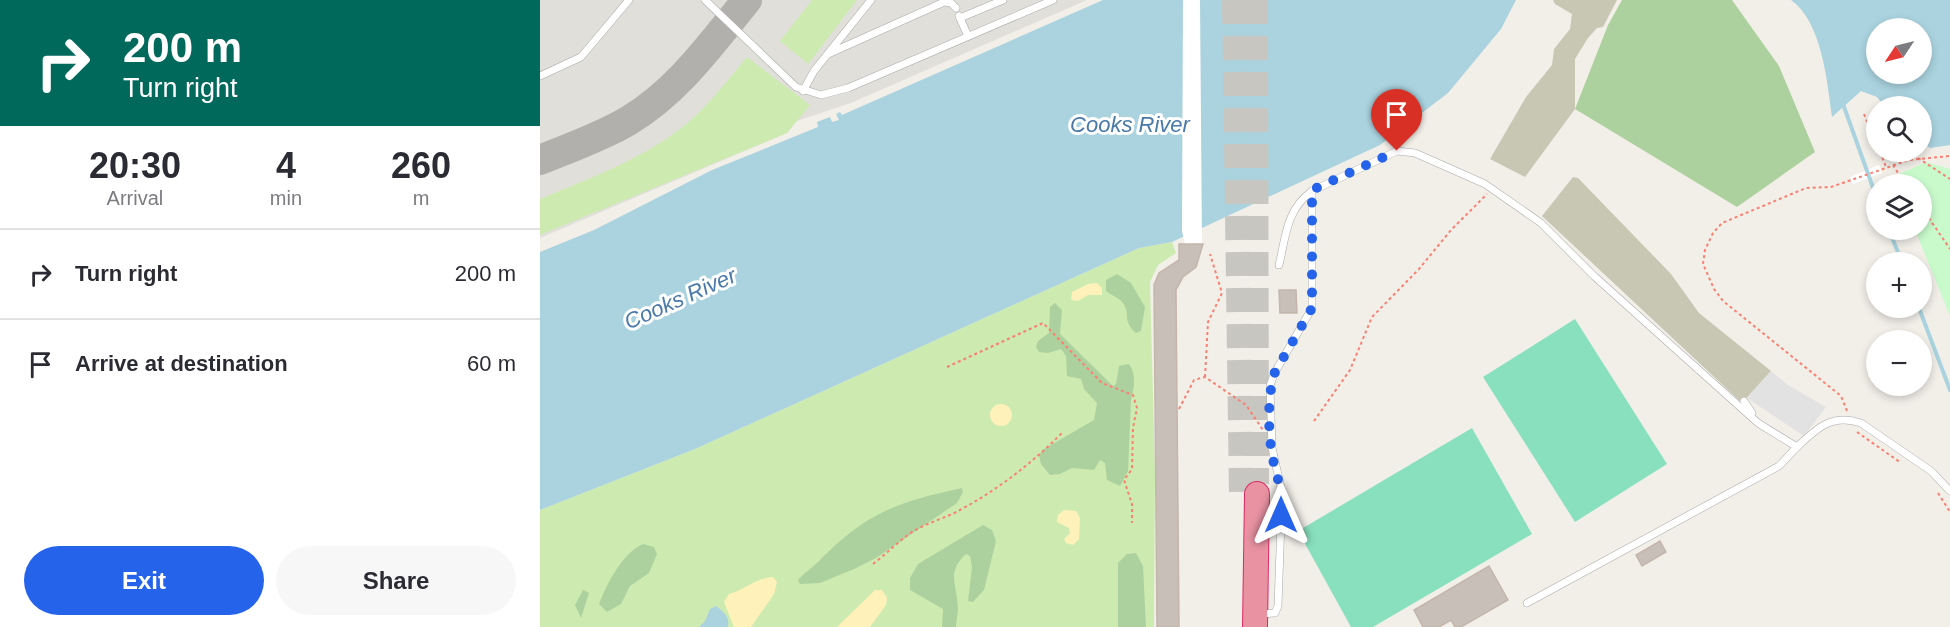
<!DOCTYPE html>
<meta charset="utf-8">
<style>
body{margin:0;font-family:Helvetica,sans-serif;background:#f7f7f7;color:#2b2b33;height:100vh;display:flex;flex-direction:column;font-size:22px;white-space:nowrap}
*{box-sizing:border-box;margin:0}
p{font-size:20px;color:#7c7c81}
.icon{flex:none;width:33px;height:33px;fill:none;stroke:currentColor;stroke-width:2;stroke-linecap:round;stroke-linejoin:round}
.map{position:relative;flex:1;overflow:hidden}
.sheet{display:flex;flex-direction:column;background:#fff;width:540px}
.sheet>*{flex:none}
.banner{background:#00695c;color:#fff;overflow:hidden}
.needle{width:39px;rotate:235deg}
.fabs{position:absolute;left:1326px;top:18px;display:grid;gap:12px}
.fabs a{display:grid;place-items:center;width:66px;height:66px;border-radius:50%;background:#fff;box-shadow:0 3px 9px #0003;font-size:30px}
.pin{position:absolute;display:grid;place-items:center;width:51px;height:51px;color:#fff;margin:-62px -26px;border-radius:50% 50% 50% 0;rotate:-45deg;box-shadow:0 0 6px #0007}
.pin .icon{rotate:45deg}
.me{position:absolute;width:66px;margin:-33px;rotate:0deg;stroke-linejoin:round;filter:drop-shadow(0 0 4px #0008)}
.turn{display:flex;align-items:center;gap:21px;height:126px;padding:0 24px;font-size:27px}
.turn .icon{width:78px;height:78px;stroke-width:2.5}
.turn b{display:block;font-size:42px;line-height:51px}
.eta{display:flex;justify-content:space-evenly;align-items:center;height:102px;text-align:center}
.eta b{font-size:36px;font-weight:700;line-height:42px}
.primary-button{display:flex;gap:12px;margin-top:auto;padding:12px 24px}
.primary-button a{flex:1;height:69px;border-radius:36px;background:#2563eb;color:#fff;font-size:24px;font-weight:700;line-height:69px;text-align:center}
.primary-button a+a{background:#f7f7f7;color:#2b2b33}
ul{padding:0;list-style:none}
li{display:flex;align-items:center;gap:18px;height:90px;padding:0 24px;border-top:2px solid #e1e1e2}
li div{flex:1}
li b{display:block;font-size:22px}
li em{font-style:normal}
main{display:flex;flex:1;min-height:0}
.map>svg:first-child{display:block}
.airport{fill:#e1dfda}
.construction{fill:#c7c7b4}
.grass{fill:#cdebb0}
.forest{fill:#add19e}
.sand{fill:#fff1ba}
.park{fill:#c8facc}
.pitch{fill:#88e0be}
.parking{fill:#e2e2e2}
.water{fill:#aad3df;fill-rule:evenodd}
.pier{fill:#fff}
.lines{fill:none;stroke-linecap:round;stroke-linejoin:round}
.stream{stroke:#aad3df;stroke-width:4}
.taxiway{stroke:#b1b0ac;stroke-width:30}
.building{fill:#c7bfb8;stroke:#c4b6ab;stroke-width:1.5}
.highway-tunnel{stroke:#c8c6c1;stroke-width:24;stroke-dasharray:24 12;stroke-linecap:butt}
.lane-casing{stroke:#a9a9a9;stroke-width:8}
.highway-casing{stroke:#dc2a67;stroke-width:26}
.path{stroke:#fa8072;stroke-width:2;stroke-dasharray:3 3;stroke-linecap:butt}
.lane{stroke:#fff;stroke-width:7}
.highway{stroke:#e892a2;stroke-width:24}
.route{stroke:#2563eb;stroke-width:10;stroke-dasharray:0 18}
.labels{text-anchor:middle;stroke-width:6;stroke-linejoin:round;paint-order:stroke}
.water-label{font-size:22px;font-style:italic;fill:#4a7aab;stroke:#fff}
</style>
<main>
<section class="sheet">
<div class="banner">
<div class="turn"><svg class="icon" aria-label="right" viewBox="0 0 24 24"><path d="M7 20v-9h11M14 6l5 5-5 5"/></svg><div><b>200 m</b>Turn right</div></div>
</div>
<div class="eta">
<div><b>20:30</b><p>Arrival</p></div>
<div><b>4</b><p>min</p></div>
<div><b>260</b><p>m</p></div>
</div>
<ul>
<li><svg class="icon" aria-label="right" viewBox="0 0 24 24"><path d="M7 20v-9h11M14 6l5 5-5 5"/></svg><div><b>Turn right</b></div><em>200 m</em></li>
<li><svg class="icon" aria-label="arrive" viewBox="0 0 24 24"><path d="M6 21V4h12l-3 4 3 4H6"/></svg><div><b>Arrive at destination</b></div><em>60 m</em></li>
</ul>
<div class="primary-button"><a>Exit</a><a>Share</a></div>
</section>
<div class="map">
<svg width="1410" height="627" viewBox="0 0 1410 627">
<rect width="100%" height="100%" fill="#f2efe9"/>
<polygon class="airport" points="0,0 547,0 311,103 257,121 247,133 0,238"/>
<g class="construction">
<polygon points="1013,0 1077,0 1063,27 1057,28 1048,38 1035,59 1035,109 985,177 950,159 986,97 1012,65 1014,49 1030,29 1032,14 1015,4"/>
<polygon points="1033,177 1038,178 1131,274 1159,313 1231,371 1202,403 1002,216"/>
</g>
<g class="grass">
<polygon points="272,0 317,0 268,64 240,41"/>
<path d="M 207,57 L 270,105 L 247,133 L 0,235 L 0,199 C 50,178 101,160 144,126 C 168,106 187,81 207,57 Z"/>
<polygon points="632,242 636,253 618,265 610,282 615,473 614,627 0,627 0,510 155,449 599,248"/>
</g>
<g class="forest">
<polygon points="1082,0 1192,0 1239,66 1275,152 1197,207 1035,109 1068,25"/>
<path d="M 577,274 L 591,283 L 605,307 L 601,331 L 596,333 C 581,320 592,314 582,302 C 578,297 571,295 566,291 L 566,280 Z"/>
<path d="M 515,303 L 522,310 L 520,334 L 573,386 L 576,384 L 579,366 L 589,364 C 597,374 594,389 591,400 L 588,471 L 580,486 L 567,480 L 565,463 L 560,460 L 554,470 L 532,468 L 520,474 L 510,475 L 501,464 L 499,455 L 504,449 L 554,420 L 557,403 L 544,389 L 541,379 L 527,376 L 526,356 L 521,349 L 508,353 L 499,352 L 496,347 L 498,341 L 509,333 L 510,307 Z"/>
<path d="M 422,488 L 423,492 L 417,503 L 336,558 L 314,569 L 280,583 L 260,584 L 258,580 C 265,572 272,568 279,561 C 326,513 357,502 422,488 Z"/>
<path d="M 443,525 L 452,530 L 456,541 L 444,590 L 433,602 L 428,601 L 432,567 L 430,556 L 426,554 C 406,572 417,584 418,608 C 418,614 416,621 416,627 L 402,627 L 403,609 L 370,590 L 370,578 L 378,564 Z"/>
<path d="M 103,544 L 114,547 L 117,554 L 109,573 L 90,586 L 81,604 L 67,612 L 59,604 C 67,584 82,553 103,544 Z"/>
<polygon points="596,553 603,566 606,627 578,627 578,563 587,554"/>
<polygon points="43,590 49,593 41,618 35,605"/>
</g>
<g class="sand">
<polygon points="557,283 562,288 562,295 548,295 538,301 531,300 532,292 548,284"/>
<circle cx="461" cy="415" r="11"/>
<polygon points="524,510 536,511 540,518 539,539 533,545 526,543 524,539 530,533 529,528 517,522 518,515"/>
<path d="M 233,577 L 237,582 L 234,594 L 211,627 L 194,627 L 184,602 L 189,594 C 205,590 216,578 233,577 Z"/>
<polygon points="335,590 342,590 347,598 346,605 330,627 297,627"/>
</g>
<polygon class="park" points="1386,162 1410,169 1410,316 1375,230 1382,230 1382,184 1356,184 1353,177"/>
<g class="pitch">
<polygon points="1035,319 1127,464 1035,522 943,377"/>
<polygon points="932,428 992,534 833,627 811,627 758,531"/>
</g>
<polygon class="parking" points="1231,371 1248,385 1286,407 1264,436 1207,398"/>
<g class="water">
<polygon points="563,0 976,0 961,29 908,93 840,145 632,242 599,248 155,449 0,510 0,252 54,230 172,170 278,127 277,122 290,117 292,122 299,120 296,114 300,112 302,115"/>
<path d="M 1251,0 L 1410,0 L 1410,145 L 1390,148 L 1382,142 L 1382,106 L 1344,106 L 1337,97 L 1321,91 L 1292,117 C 1287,81 1282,22 1251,0 ZM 1336,28 L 1382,28 L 1382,74 L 1336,74 Z"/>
<path d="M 176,606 C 184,612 190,617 188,627 L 159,627 L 165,621 L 170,609 Z"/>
</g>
<g class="pier">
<polygon points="643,0 660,0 662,244 645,244 642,231"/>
<polygon points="1339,165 1342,173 1313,184 1310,177"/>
</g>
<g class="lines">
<g class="stream">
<polyline points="1303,104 1336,196"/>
<polyline points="1349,230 1362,262"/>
<polyline points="1379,308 1410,390"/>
</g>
<path class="taxiway" d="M 0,160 C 29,148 61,137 88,121 C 138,91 171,44 207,0"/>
</g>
<g class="building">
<polygon points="639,244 663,244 656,267 643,277 636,290 639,627 617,627 614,285 619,273 639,260"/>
<polygon points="739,290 756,290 757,313 740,313"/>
<polygon points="1120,541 1126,552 1102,566 1096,555"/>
<polygon points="949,566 968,600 921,627 915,627 911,620 899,627 883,627 874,610"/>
</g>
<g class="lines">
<g class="highway-tunnel">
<polyline points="694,0 701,496"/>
<polyline points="716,0 717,484"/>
</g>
<defs>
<g id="lane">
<polyline points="165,0 256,87 281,95 308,88 513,0"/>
<polyline points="419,16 428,36"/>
<polyline points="420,18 463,0"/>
<polyline points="288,54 404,2 411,3 416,8"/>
<polyline points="0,76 41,57 89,0"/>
<polyline points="263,91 274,71 331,0"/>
<path d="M 739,265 C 746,236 746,210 772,191 L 857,151 L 875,153 L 945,184 L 1001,223 L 1054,276 L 1218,423 L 1257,447 C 1277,428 1292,413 1321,423 L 1391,471 L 1410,491"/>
<polyline points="1204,401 1212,413"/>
<polyline points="987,603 1239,466 1257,447"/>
<polyline points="720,614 735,613 738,606 742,492 732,448 730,386 734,374 772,308 772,191"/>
</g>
<polyline id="highway" points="715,627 717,494"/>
</defs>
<use href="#lane" class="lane-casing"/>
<use href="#highway" class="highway-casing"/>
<g class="path">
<polyline points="1324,114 1336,144"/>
<polyline points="1340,152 1346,167"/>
<polyline points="1378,158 1410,179"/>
<polyline points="1353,165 1365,184"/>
<polyline points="1382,208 1410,249"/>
<polyline points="407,367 503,323 562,383 593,395 597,408 593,428 592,469 584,480 592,504 592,523"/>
<polyline points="665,377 668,322 682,293 670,254"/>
<polyline points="639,409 654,380 665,377 706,405 723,430"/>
<polyline points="1307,411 1301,396 1183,301 1174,289 1163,264 1165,250 1173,233 1182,223 1266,188 1291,187 1369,160 1410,156"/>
<polyline points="774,421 810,370 832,317 879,269 911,230 947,194"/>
<polyline points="1317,432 1361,463"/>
<polyline points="1398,493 1410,512"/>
<path d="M 333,564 C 346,554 357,543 369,534 C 385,523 404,519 420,510 C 459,489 492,463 523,432"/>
</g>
<use href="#lane" class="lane"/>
<use href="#highway" class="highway"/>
</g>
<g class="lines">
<path class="route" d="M 741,515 C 742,495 739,482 734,464 C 728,438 727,400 734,374 L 772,308 L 772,190 L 857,151"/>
</g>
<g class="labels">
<g class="water-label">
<text x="590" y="132">Cooks River</text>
<text transform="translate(140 298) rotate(-24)" y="8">Cooks River</text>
</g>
</g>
</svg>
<div class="fabs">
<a><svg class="needle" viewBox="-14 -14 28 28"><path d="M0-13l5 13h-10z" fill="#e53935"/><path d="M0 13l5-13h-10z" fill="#7c7c81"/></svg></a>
<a><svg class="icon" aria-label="search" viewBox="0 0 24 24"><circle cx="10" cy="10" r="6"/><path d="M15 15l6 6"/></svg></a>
<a><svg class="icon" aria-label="layers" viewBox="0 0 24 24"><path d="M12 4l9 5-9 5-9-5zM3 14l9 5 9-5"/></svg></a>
<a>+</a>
<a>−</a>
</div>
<div class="pin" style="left:857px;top:151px;background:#d93025"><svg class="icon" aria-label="arrive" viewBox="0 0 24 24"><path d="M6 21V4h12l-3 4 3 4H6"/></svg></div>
<svg class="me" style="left:741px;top:515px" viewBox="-20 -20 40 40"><path d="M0-17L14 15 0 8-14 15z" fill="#2563eb" stroke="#fff" stroke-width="4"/></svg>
</div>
</main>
